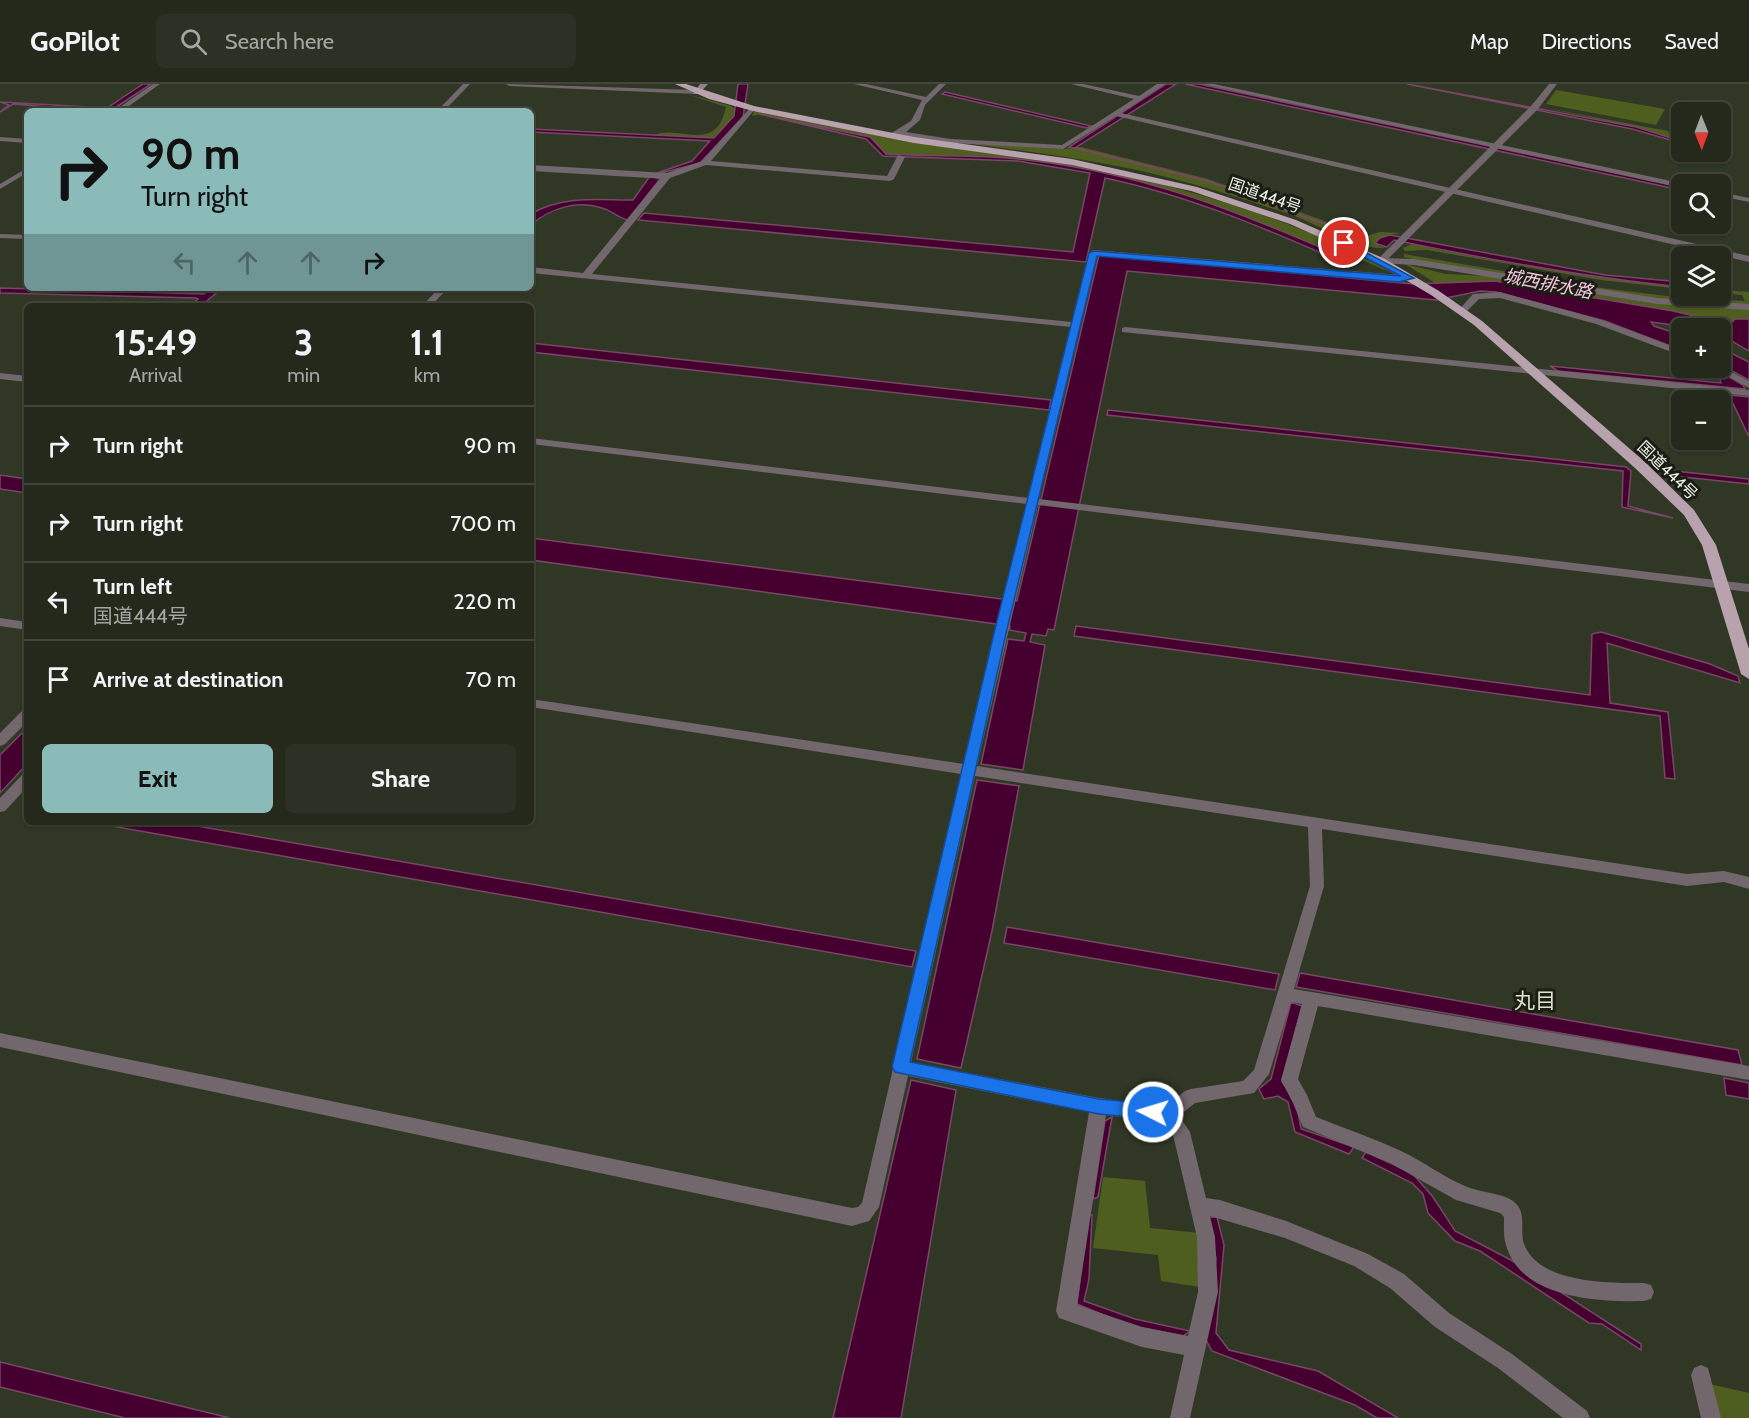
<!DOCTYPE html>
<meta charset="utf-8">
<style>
body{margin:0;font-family:Cabin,"Noto Sans JP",sans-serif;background:#2d3125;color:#f1f3f6;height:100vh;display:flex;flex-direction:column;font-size:22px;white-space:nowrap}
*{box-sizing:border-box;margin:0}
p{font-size:20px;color:#a3a6a3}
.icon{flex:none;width:33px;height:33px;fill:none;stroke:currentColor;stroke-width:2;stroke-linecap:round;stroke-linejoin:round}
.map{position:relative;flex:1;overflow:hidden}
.side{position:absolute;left:24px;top:219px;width:510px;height:522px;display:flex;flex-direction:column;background:#25291c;border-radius:9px;box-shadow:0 2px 4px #0004,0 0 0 2px #42453b}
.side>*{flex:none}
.banner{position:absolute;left:24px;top:24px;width:510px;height:183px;border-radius:9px;box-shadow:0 2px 4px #0004,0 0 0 2px #42453b;background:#8bbbb9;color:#111;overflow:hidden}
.needle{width:39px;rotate:179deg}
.controls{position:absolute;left:1671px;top:18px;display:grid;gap:12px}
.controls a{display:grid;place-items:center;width:60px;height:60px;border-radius:9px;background:#25291c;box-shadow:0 2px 4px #0004,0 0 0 2px #42453b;font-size:30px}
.pin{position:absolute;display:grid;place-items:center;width:51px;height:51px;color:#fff;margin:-26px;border:3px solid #fff;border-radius:50%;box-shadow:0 2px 6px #0007}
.me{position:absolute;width:66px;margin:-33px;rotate:275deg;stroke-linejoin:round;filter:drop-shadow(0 0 4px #0008)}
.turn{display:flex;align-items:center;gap:21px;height:126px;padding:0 18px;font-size:27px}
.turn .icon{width:78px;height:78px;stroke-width:2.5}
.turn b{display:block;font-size:42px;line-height:51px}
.lanes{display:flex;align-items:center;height:57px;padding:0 18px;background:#0003;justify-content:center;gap:30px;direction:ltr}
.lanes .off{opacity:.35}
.eta{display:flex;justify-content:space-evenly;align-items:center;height:102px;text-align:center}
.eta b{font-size:36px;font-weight:800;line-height:42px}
.action{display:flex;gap:12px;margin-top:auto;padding:12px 18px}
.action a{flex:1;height:69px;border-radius:9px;background:#8bbbb9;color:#111;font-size:24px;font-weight:800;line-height:69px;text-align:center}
.action a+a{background:#2d3125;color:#f1f3f6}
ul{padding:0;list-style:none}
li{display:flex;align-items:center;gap:18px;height:78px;padding:0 18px;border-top:2px solid #42453b}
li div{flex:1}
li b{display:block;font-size:22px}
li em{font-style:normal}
header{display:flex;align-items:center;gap:36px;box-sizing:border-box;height:84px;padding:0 30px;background:#25291c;border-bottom:2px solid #42453b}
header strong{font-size:28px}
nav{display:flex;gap:33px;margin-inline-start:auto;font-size:21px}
.search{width:420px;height:54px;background:#2d3125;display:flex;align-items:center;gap:15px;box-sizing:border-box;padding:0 21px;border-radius:9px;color:#a3a6a3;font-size:22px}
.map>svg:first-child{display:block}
.green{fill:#4e5e1f}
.water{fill:#45002f;stroke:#774866;stroke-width:1.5}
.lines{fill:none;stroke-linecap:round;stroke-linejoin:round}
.stream{stroke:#774866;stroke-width:2}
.minor{fill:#71676c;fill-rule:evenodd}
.tertiary{fill:#71676c;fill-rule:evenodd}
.secondary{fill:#92838b;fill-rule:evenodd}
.trunk{fill:#b8a2ad;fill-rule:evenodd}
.route{fill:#1a73e8;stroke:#114b97;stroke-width:1.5}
.labels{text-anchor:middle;stroke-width:6;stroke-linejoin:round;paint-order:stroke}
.far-street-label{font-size:16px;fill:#edf1e6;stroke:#1b1d15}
.far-water-label{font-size:18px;font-style:italic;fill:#f3c8de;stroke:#1b1d15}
.neighbourhood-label{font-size:21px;fill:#dbe3cc;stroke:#1b1d15}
</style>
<header>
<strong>GoPilot</strong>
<div class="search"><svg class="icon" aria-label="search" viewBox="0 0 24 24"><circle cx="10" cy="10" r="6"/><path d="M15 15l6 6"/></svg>Search here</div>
<nav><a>Map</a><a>Directions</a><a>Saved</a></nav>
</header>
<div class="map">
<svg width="1749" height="1334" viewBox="0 0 1749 1334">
<rect width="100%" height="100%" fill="#313725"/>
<g class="green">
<polygon points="1556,6 1665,25 1656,41 1546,20"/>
<path d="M 687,10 L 731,22 L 735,25 L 734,32 L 714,54 L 655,51 C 680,40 716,71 726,23 Z"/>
<polygon points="1541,23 1668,47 1670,52 1681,54 1681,57 1636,43"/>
<path d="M 755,26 C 830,39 905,52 980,64 C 1126,89 1265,117 1396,191 L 1353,172 L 1343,173 C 1234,127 1137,87 1018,75 C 974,70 930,73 886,70 L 870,53 L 760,30 L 752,32 Z"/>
<path d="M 955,58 L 1063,65 L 1081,63 L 1208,95 L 1366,152 L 1380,148 L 1401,149 L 1390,151 L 1379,162 L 1387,163 C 1365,170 1312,137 1289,130 C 1234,112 1179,94 1122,83 C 1066,72 1011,65 955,58 Z"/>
<path d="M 1412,160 C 1501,179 1591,194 1681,203 L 1681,205 L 1601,196 L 1427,166 L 1405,167 L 1403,164 Z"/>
<polygon points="1404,170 1602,204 1675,213 1745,217 1742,211 1721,209 1721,206 1749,208 1749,221 1667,216 1444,183 1404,173"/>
<polygon points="1405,180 1446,190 1486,192 1646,218 1749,225 1749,235 1735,235 1731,239 1724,239 1673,227 1495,197 1437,200"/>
<polygon points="1103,1093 1145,1097 1150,1144 1200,1149 1200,1203 1161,1197 1158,1171 1093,1164"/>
<polygon points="1710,1300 1749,1309 1749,1334 1717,1334"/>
</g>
<g class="water">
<polygon points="143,0 151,0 116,23 183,27 102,27 13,20 0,28 9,21 0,18 107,24"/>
<polygon points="738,0 748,0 743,33 700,79 661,89 657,89 692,77 710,57 531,48 531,45 714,54 734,32"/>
<polygon points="1166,0 1176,0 1075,64 1069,63"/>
<polygon points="1185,0 1199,0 1681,103 1681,106"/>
<polygon points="1407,0 1636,43 1681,57 1681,59 1632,45"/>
<polygon points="945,8 1091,42 1087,44 942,10"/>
<path d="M 759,30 L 870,53 L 886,70 C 930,73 975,70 1018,75 C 1138,87 1234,126 1343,173 L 1353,172 L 1361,176 L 1349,181 C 1269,146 1191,112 1105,94 L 1086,178 L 638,136 L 644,129 L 1073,168 L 1090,89 L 1018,77 L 883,72 L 866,55 Z"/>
<path d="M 650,92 L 660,95 L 628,136 C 618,134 611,126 602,124 C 577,116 550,124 531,141 L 531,130 C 562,111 598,116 633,116 Z"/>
<path d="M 1390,151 L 1605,191 L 1681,198 L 1681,203 C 1584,193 1490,176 1394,156 L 1387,163 L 1375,159 L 1380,154 Z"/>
<polygon points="1099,171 1413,200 1495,197 1673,227 1724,239 1731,239 1735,235 1749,235 1749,267 1721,251 1720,244 1695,244 1651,238 1654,242 1681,251 1681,266 1605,237 1496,208 1480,207 1436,216 1127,187 1054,546 1048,545 1046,552 1032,550 1030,558 1045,561 1023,686 981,680 1008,555 1024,557 1026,549 1009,546 1010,542 531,476 531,454 1017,517"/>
<polygon points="0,204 204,210 211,204 222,204 201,222 191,222 198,215 196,214 0,209"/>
<polygon points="531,259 1051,316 1049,326 531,268"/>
<polygon points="1721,264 1749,278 1749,296 1721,281"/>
<polygon points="1550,282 1721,299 1719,292 1724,290 1743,301 1745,305 1558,287"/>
<polygon points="1729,311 1749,313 1749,353"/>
<polygon points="1108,326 1626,383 1631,387 1628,422 1673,434 1622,423 1623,387 1107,331"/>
<polygon points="1665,386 1749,395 1749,400 1674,392"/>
<polygon points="0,391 27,395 27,409 0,405"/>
<polygon points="1076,542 1590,611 1592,550 1601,548 1710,580 1738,592 1740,599 1607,559 1610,619 1668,628 1675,695 1665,694 1660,632 1074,552"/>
<polygon points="27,644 27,680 0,709 0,671"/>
<polygon points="977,696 1019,702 992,847 961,984 917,975"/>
<polygon points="89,738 174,738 916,867 912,883"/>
<polygon points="1007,843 1279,890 1275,906 1004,859"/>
<polygon points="1300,889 1738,966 1742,981 1296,903"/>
<polygon points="1291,918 1302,922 1282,998 1296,1016 1301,1045 1354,1063 1349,1070 1295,1048 1288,1018 1278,1012 1264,1015 1259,1005 1271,995"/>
<polygon points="1724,994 1749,999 1749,1015 1726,1011"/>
<polygon points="911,996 956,1006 901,1334 833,1334"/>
<polygon points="1112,1033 1098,1113 1093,1115 1105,1037"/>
<polygon points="1366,1068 1412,1089 1433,1113 1455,1147 1511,1176 1641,1260 1641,1266 1602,1240 1589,1239 1480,1167 1455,1157 1428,1129 1423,1110 1412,1099 1362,1074"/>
<polygon points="1088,1130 1092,1131 1089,1195 1084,1217 1135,1235 1190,1247 1183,1252 1128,1241 1077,1220"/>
<polygon points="1209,1133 1217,1133 1224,1161 1216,1249 1229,1266 1318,1287 1398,1334 1377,1334 1355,1321 1212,1267 1205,1254 1216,1175"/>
<polygon points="0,1278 230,1334 125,1334 0,1303"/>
</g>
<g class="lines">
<polyline class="stream" points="1075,64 1207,97 1363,154"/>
<g class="minor">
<polygon points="153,0 160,0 122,27 114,27"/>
<polygon points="463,0 470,0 444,27 437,27"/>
<polygon points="506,0 696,6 699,8 696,10 509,2"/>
<polygon points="854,0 866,0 926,13 939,0 946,0 925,21 920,36 906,48 951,55 1062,61 1134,15 1071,0 1083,0 1139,12 1157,0 1165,0 1121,29 1749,172 1749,178 1116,32 1063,65 951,59 896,52 892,50 893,48 911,37 922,16"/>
<polygon points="1202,0 1214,0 1685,100 1682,100 1682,104"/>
<path d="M 751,23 L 756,24 L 711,77 L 887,92 L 898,71 L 905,73 L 894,95 L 890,97 L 706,81 L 670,94 L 592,190 L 1072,238 L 1089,169 L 1093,166 L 1413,192 L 1413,196 L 1399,198 L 1097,172 L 1039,415 L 1749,500 L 1749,508 L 1038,421 L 977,682 L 1687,790 L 1724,787 L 1749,793 L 1749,805 L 1724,798 L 1687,802 L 1322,745 L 1324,802 L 1294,905 L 1749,982 L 1749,996 L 1318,922 L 1298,995 L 1307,1011 L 1316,1033 C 1344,1044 1373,1054 1401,1067 C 1423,1077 1443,1093 1465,1102 C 1480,1109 1500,1108 1513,1117 C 1528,1128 1519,1145 1524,1160 C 1539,1200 1610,1199 1644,1199 L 1651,1201 L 1654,1208 L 1651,1215 L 1644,1217 C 1599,1218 1521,1215 1506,1161 C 1503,1152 1504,1142 1504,1133 L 1500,1129 L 1456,1116 L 1390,1079 L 1303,1043 L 1293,1019 L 1281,996 L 1302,920 L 1291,918 L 1269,990 L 1254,1009 L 1195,1019 L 1179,1032 L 1190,1048 L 1206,1114 L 1220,1116 L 1286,1137 L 1368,1170 L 1404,1190 L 1449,1229 L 1512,1270 L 1587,1327 L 1590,1334 L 1563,1334 L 1498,1284 L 1435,1243 L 1390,1204 L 1354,1182 L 1285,1154 L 1210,1132 L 1215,1153 L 1218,1208 L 1190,1334 L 1170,1334 L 1184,1271 L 1142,1263 L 1059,1234 L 1056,1227 L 1089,1028 L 908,992 L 879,1123 L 869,1137 L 852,1142 L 0,963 L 0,949 L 852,1124 L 858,1123 L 862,1119 L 961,690 L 531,623 L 531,615 L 964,680 L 1027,420 L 531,360 L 531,354 L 1029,414 L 1071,243 L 531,189 L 531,183 L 583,189 L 664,90 L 702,77 ZM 975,692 L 1308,743 L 1310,802 L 1254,986 L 1243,997 L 1191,1005 L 1185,1007 L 1165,1023 L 1099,1014 L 911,978 ZM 1106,1031 L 1163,1038 L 1173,1051 L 1197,1153 L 1198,1208 L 1188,1252 L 1142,1243 L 1077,1221 Z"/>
<polygon points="27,84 27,89 0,105 0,100"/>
<polygon points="1720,108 1749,114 1749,118 1720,112"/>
<polygon points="0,150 27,151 27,155 0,154"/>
<polygon points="1381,174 1414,175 1657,214 1749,220 1749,226 1657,220 1414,181 1378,179 1378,175"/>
<polygon points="439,204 448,204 431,222 422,222"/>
<polygon points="1500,208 1602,236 1682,266 1682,272 1596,240 1500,214 1479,215 1465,229 1458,227 1473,210"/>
<polygon points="1125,243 1749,306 1749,312 1122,248 1122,244"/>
<polygon points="1720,282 1749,297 1749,304 1713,284"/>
<polygon points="0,289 27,292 27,298 0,295"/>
<polygon points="0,534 27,538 27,546 0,542"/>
<polygon points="27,626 27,638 5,660 0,662 0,649 22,627"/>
<polygon points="27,689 27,703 5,727 0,728 0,714 22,691"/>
<polygon points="1701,1281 1708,1284 1721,1334 1701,1334 1691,1291 1694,1284"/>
</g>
<g class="tertiary">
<polygon points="1549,0 1557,0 1538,25 1384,179 1378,179 1378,175 1532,21"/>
<polygon points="0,53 27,55 27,59 0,57"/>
<polygon points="531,81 667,89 671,92 667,95 531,87"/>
</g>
<polygon class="secondary" points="700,0 708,0 699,10 693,10"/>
<polygon class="trunk" points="675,0 686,0 754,22 914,53 1072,75 1197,103 1296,136 1385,175 1439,207 1482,237 1645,378 1694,426 1716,461 1749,565 1749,595 1741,590 1702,461 1684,431 1635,384 1474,241 1431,211 1377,179 1290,140 1191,107 1072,81 914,59 753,27 709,15"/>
</g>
<polygon class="route" points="1344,157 1414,194 1399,198 1097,172 1007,545 910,978 1099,1015 1153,1020 1159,1022 1162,1028 1159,1033 1153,1035 1099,1030 895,988 892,983 995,545 1089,169 1094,167 1401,192 1341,161"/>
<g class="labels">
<g class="far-street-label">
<text transform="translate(1265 111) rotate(19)" y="6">国道444号</text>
<text transform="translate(1668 386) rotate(44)" y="6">国道444号</text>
</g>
<g class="far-water-label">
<text transform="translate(1548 200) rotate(11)" y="6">城西排水路</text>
</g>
<g class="neighbourhood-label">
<text x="1535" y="924">丸目</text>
</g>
</g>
</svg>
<div class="controls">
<a><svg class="needle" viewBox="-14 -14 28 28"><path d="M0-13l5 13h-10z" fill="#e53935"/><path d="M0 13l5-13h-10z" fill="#a3a6a3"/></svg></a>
<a><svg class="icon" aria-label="search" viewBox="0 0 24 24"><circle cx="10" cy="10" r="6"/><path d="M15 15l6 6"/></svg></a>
<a><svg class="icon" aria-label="layers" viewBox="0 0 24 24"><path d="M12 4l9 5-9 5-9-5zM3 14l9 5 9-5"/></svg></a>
<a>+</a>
<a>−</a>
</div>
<div class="pin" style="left:1344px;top:159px;background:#d93025"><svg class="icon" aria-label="arrive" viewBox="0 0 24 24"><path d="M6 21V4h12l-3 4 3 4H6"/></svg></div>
<svg class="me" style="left:1153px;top:1028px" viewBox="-20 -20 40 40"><circle r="17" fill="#1a73e8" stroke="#fff" stroke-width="3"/><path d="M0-11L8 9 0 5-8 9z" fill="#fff"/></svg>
<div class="banner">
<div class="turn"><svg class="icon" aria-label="right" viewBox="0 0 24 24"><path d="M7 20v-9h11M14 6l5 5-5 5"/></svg><div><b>90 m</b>Turn right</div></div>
<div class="lanes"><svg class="icon off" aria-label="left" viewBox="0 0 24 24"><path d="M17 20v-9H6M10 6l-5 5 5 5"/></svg><svg class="icon off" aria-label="ahead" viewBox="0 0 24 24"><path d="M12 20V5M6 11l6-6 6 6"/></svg><svg class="icon off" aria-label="ahead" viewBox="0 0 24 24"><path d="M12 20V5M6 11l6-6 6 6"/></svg><svg class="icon" aria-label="right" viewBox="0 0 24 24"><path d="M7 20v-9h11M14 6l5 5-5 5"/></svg></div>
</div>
<section class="side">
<div class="eta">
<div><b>15:49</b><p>Arrival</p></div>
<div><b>3</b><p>min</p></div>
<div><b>1.1</b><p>km</p></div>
</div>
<ul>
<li><svg class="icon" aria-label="right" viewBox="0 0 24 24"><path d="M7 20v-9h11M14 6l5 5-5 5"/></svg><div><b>Turn right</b></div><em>90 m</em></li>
<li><svg class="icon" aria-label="right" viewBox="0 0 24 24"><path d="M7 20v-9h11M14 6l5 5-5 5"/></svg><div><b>Turn right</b></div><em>700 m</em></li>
<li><svg class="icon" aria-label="left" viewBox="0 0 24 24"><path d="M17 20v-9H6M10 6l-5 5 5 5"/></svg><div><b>Turn left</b><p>国道444号</p></div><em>220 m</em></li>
<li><svg class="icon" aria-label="arrive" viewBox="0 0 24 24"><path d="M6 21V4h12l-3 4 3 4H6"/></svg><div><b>Arrive at destination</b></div><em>70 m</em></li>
</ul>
<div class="action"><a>Exit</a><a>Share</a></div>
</section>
</div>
